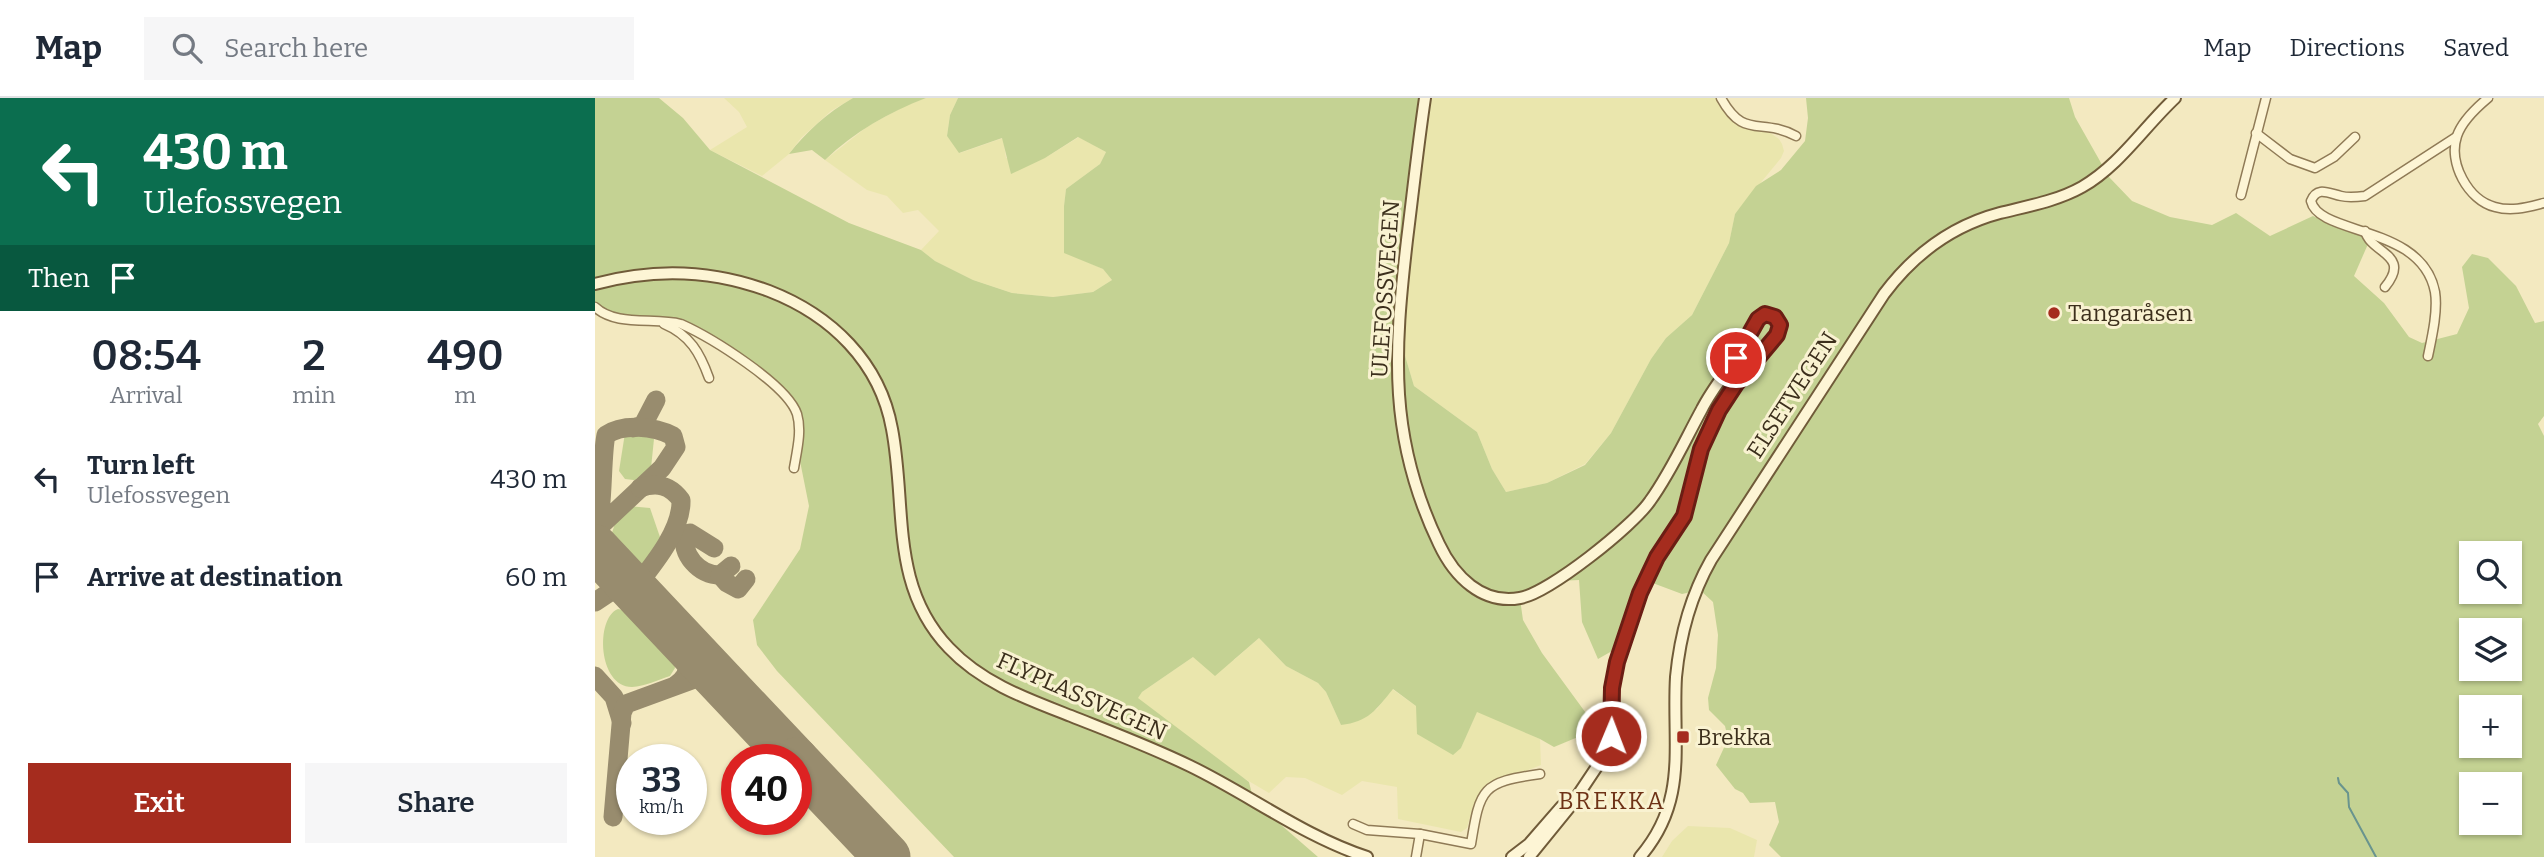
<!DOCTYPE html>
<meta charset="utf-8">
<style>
body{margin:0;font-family:Bitter,serif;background:#f6f6f7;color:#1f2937;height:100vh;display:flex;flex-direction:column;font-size:26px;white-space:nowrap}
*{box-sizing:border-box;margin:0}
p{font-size:23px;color:#747a83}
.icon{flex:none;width:38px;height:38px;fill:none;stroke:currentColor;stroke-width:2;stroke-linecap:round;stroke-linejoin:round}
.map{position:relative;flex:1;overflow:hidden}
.side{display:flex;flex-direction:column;background:#fff;width:595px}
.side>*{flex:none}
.banner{background:#0b6e4f;color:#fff;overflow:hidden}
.controls{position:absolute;left:1864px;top:443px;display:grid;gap:14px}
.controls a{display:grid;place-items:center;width:63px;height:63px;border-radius:0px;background:#fff;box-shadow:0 2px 5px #0004;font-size:35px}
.speed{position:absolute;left:21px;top:646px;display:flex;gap:14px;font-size:35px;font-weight:700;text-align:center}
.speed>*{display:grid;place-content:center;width:91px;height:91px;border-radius:50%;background:#fff;box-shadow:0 2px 5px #0004;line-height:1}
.speed small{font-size:18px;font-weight:400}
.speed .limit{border:10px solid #d22;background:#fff;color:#111}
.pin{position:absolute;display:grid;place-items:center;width:60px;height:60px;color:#fff;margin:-30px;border:4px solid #fff;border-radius:50%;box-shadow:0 2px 7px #0007}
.me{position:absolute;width:77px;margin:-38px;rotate:1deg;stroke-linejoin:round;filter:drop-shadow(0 0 5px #0008)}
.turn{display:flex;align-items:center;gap:24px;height:147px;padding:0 28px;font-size:32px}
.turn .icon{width:91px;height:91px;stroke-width:2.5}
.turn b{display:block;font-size:49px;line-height:60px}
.then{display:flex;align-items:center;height:66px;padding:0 28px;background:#0003;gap:14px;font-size:26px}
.eta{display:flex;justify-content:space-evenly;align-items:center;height:119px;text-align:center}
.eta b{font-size:42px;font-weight:600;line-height:49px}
.button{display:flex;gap:14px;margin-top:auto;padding:14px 28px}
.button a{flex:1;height:80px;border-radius:0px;background:#a52c1e;color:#fff;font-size:28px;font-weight:600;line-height:80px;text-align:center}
.button a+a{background:#f6f6f7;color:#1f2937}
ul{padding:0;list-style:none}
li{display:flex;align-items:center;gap:21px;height:98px;padding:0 28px}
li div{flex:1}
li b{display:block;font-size:26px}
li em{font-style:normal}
header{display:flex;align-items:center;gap:42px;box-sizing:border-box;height:98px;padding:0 35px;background:#fff;border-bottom:2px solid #e0e1e3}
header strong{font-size:33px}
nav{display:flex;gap:38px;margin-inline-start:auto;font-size:24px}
.search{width:490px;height:63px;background:#f6f6f7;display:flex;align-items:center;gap:18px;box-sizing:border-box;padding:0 24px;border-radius:0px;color:#747a83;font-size:26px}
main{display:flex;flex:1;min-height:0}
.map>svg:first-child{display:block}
.farmland{fill:#eae6ad}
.green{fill:#c4d293;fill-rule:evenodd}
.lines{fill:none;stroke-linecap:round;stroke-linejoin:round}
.stream{stroke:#69948e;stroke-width:2}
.taxiway{stroke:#988c6e;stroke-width:19}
.runway{stroke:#988c6e;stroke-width:47}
.street-casing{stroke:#8f7a56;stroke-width:11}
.secondary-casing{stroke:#705b39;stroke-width:14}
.street{stroke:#fdf5d5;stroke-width:8}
.secondary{stroke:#fdf5d5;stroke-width:10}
.route-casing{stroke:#6b1d14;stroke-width:18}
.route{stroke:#a52c1e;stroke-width:12}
.poi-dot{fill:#a52c1e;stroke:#f9f2d1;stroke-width:2.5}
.labels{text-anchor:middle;stroke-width:6;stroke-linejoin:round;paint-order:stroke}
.street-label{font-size:23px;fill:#3c2f1c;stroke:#f9f2d1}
.poi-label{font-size:23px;fill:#3c2f1c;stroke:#f9f2d1;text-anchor:start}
.neighbourhood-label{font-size:24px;letter-spacing:2px;fill:#6e3216;stroke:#f9f2d1}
</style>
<header>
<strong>Map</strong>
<div class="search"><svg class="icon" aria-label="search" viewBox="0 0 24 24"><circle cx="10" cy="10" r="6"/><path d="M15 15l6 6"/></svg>Search here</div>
<nav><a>Map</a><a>Directions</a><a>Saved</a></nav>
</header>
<main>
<section class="side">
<div class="banner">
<div class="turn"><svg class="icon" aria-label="left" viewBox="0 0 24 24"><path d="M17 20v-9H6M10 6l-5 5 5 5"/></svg><div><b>430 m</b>Ulefossvegen</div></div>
<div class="then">Then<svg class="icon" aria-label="arrive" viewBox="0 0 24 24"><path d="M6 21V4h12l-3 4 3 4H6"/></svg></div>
</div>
<div class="eta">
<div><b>08:54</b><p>Arrival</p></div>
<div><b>2</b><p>min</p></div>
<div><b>490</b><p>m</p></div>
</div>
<ul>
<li><svg class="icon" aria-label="left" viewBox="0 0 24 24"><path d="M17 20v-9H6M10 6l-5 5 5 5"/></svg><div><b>Turn left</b><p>Ulefossvegen</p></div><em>430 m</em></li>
<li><svg class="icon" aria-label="arrive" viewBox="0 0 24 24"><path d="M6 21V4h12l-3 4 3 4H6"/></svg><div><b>Arrive at destination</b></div><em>60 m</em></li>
</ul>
<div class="button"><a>Exit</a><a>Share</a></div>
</section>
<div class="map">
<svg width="1949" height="759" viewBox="0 0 1949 759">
<rect width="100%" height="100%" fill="#f3e9c0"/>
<g class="farmland">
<polygon points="129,0 258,0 236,13 206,40 194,56 167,78 115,52 152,29 144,14"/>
<polygon points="331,0 363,0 355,17 352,38 365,55 408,40 411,60 450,60 484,39 511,54 505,66 471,91 469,108 469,154 508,171 517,182 498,194 458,199 417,195 378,182 340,163 326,152 344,133 323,112 308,115 292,98 272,92 230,62 273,28 310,8"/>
<polygon points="829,0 1125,0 1142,26 1152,29 1168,30 1184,41 1187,46 1189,53 1186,60 1140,116 1134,145 1097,217 1071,240 1056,261 1016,335 990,366 952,385 911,394 897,371 882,334 819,288 808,251 808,210"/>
<polygon points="664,540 691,568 723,585 731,594 746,627 782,611 797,591 821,608 823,623 866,650 882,613 945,641 946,667 891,689 878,708 872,730 866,734 803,721 802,689 767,683 747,697 710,680 691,679 674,695 640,675 542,600 547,594 598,559 639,562"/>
<polygon points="1093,728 1135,730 1162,742 1159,759 1067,759 1077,743"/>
</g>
<g class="green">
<path d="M 0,0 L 64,0 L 88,20 L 115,52 L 254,125 L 326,152 L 340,163 L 378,182 L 417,195 L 458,199 L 498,194 L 517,182 L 508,171 L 469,155 L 469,108 L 471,91 L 505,66 L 511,54 L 483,39 L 450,60 L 416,76 L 407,40 L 364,55 L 352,38 L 355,17 L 363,0 L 829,0 L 808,210 L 808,251 L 819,288 L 882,334 L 897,371 L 911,394 L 952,385 L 990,367 L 1016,335 L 1056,261 L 1071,240 L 1097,217 L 1134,145 L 1140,116 L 1161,88 L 1186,72 L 1210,43 L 1213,20 L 1211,0 L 1474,0 L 1480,19 L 1514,79 L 1537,103 L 1575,119 L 1617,127 L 1641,115 L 1675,138 L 1718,118 L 1734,126 L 1765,135 L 1773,146 L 1759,178 L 1789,205 L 1814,239 L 1827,245 L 1862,236 L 1874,210 L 1867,169 L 1877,156 L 1893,160 L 1921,188 L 1940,225 L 1949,223 L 1949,318 L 1943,326 L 1949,338 L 1949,759 L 1186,759 L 1174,747 L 1184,724 L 1180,704 L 1155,705 L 1148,695 L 1140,691 L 1121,667 L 1133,641 L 1130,628 L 1114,612 L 1113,600 L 1121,570 L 1123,537 L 1118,504 L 1105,492 L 1087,496 L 1055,484 L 1024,549 L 1003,561 L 987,524 L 984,482 L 963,483 L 925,501 L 928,522 L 947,555 L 996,622 L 995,634 L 959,649 L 945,641 L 882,614 L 866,650 L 858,657 L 822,636 L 821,608 L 798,591 C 781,612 773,624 746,627 L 731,594 L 723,585 L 691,568 L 664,540 L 620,578 L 598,559 L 547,594 L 543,600 L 654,684 L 657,696 L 685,726 L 723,759 L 359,759 L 182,573 L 162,547 L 158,522 L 205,451 L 214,408 L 203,353 L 208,332 L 202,306 L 179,283 L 89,230 L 60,222 L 6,220 L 0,210 ZM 1876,455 L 1914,455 L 1914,494 L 1876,494 ZM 1876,532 L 1914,532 L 1914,570 L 1876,570 ZM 1876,609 L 1914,609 L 1914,648 L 1876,648 ZM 1876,686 L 1914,686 L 1914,724 L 1876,724 Z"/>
<path d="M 258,0 L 331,0 C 294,14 259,34 230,62 L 217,52 L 194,56 C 212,33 232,15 258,0 Z"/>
<polygon points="30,335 52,337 59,341 56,370 47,383 30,381 24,373"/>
<polygon points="33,408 55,410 66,442 53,463 45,468 46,465 16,438 22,419"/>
<path d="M 23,511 C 41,512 79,552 80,570 L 75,578 C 63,582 50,588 37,589 C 3,589 0,520 23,511 Z"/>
</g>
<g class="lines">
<polyline class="stream" points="1743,680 1744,685 1753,695 1754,709 1781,759"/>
<g class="taxiway">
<polyline points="38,330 48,327 61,302"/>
<path d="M 0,432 L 3,430 L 67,370 L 81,349 L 78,338 C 59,328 28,325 11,337 C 6,360 9,419 0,434"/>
<path d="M 119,450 L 95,435 L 90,436 C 86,457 104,477 125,477 L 136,468"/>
<polyline points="125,477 132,485 143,491 151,481"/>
<path d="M 0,504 L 18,492 L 39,491 C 57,468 87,433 86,402 C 75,387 62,384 45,390"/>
<polyline points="0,578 19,599 27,625"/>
<path d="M 81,587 C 99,574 95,558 85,540"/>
<polyline points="18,719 27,615 31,606 102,580 117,582 135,593"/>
</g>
<g class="runway">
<polyline points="0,450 200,662"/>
<polyline points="201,663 292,759"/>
</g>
<defs>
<g id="street">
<path d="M 1126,0 C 1149,42 1165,19 1201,38"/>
<path d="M 1893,0 C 1881,10 1867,23 1862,38 C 1853,65 1873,102 1900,109 C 1917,114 1933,109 1949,105"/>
<polyline points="1661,35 1695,61 1720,70 1739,59 1760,39"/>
<polyline points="1646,97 1671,0"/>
<path d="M 1770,133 C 1776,156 1817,156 1790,189"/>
<path d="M 0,209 C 21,229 59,219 86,226 C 115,239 192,286 202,316 C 207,333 202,352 199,370"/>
<path d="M 69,226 C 95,237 105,255 114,280"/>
<path d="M 1833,258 C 1837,239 1843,213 1840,194 C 1827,126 1724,138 1716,103 C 1722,88 1733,95 1746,98 C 1754,100 1762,99 1770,98 L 1861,39"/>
<path d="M 758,726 L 772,732 L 825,736 L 876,746 C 885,690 887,684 945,676"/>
<polyline points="821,759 825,736"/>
</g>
<g id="secondary">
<path d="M 830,0 C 823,47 818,94 812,142 C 799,255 793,340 844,446 C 859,478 887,507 925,500 C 954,495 1038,428 1055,403 C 1076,374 1090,342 1107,311 C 1118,289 1135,270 1148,249 C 1153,241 1156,229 1163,221 C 1167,216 1171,216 1177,217 L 1185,227 L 1182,237 L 1141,286 L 1124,312 L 1106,351 L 1089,418 L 1063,459 L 1045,495 L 1022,564 L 1017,590 L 1016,638 L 1011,655 L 977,706 L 934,759"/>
<path d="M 0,186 C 58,170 118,172 174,193 C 236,217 285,264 297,331 C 312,409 294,487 354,550 C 387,585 432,601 476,618 C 516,634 556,649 595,668 C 655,697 708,738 772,759"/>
<polyline points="917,759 934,746 967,708"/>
<path d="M 1045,759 C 1094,702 1077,647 1081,579 C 1085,537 1095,499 1116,462 L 1289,196 C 1319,156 1356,128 1405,115 C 1433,108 1462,103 1487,89 C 1524,68 1549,29 1580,0"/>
</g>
</defs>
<use href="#street" class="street-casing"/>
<use href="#secondary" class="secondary-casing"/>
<use href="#street" class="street"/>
<use href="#secondary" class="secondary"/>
</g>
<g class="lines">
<defs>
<polyline id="route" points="1016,638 1017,590 1022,564 1045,495 1062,459 1089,418 1106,351 1124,312 1141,286 1182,237 1185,227 1180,219 1170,216 1163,221 1141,260"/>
</defs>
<use href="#route" class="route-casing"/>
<use href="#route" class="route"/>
</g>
<g class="poi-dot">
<circle cx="1459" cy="215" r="7"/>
<rect x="1081" y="632" width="14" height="14" rx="3.5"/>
</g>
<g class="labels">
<g class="street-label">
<text transform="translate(790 191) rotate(-86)" y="8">ULEFOSSVEGEN</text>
<text transform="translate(1197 297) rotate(-57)" y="8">ELSETVEGEN</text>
<text transform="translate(487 598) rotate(24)" y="8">FLYPLASSVEGEN</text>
</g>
<g class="poi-label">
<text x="1473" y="223">Tangaråsen</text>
<text x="1102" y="647">Brekka</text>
</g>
<g class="neighbourhood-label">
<text x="1017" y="711">BREKKA</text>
</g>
</g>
</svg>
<div class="controls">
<a><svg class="icon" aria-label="search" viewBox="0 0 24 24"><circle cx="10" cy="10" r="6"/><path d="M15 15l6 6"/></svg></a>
<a><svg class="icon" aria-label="layers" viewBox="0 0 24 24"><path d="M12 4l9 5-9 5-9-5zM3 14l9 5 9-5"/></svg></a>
<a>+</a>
<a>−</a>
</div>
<div class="speed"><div>33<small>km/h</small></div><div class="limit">40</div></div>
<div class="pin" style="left:1141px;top:260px;background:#d93025"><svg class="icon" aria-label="arrive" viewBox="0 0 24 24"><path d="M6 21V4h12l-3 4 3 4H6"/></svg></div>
<svg class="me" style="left:1016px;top:638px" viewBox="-20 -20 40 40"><circle r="17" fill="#a52c1e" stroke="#fff" stroke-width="3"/><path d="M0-11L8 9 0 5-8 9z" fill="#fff"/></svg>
</div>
</main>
